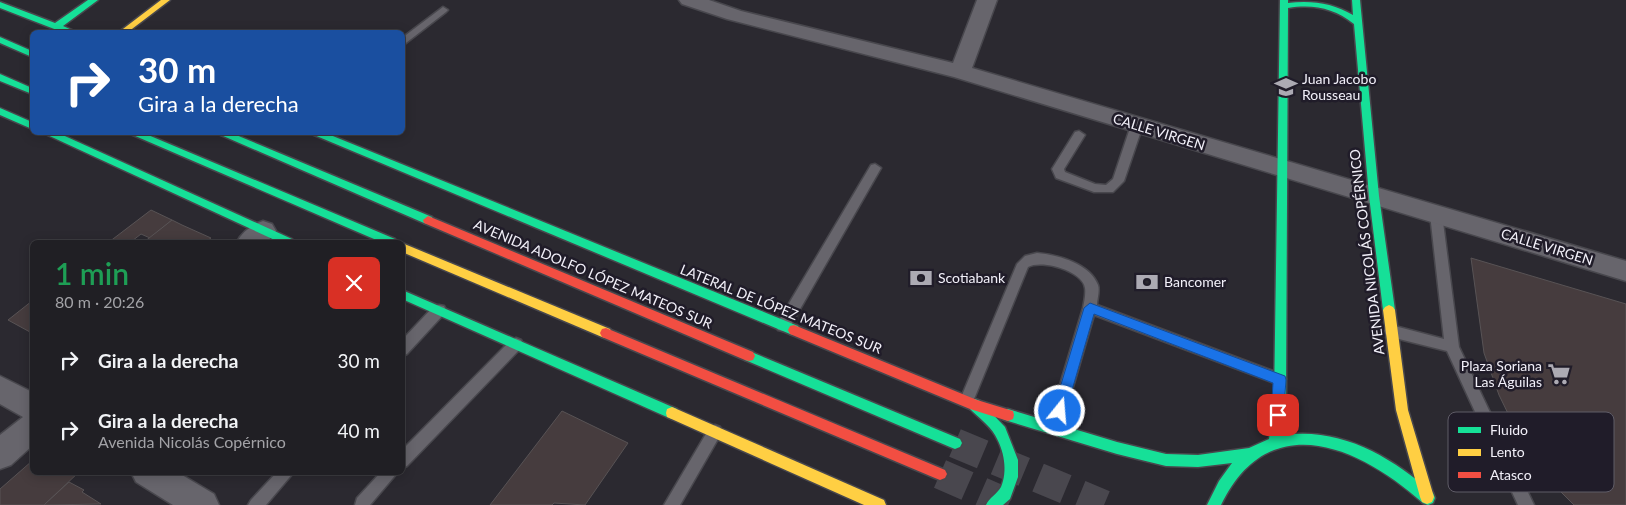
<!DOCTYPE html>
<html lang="es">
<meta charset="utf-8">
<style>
body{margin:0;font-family:Lato,sans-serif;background:#2d2c31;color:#f1f3f6;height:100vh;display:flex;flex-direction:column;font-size:19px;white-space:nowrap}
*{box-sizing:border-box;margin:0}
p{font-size:16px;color:#a2a2a6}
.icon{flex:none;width:28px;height:28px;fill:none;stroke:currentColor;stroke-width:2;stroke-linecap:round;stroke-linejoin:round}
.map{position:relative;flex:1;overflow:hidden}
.side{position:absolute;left:30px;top:240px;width:375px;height:235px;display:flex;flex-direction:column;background:#201f24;border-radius:8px;box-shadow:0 2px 12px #0003,0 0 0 1px #3d3d41}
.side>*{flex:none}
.guide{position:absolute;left:30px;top:30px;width:375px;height:105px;border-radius:8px;box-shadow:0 2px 12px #0003,0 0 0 1px #3d3d41;background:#1a4fa0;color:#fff;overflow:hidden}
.pin{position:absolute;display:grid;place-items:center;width:42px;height:42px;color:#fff;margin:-21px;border-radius:10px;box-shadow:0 2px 8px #0006}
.me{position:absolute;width:55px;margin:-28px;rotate:17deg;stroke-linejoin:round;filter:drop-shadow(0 0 4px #0008)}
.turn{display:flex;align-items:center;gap:18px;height:105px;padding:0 25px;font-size:22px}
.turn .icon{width:65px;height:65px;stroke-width:2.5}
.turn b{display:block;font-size:35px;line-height:42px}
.round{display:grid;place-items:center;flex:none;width:52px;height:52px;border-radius:8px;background:#2d2c31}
.head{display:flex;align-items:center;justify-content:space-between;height:85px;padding:0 25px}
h1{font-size:30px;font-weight:600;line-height:38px;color:#1e9e55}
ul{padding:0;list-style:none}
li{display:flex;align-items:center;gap:15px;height:70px;padding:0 25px}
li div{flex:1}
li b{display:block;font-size:19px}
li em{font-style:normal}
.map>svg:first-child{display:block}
.building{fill:#463c3e;stroke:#585355}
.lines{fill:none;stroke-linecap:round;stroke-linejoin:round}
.primary-tunnel{stroke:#49474e;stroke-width:30;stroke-dasharray:30 15;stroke-linecap:butt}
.lane-casing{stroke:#48474d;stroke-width:3}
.street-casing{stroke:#48474d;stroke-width:3}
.fast-casing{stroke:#48474d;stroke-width:3}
.slow-casing{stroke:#48474d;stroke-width:3}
.jam-casing{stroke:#48474d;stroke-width:3}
.lane{fill:#67656c;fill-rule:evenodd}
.street{fill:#67656c;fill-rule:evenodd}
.fast{fill:#16e098;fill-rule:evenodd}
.slow{fill:#ffcf43;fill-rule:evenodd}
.jam{fill:#f24e42;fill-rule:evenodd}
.route{fill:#1a73e8;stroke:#114b97}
.labels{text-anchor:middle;stroke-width:5;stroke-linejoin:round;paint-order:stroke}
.poi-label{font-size:14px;fill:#f2f0f9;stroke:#201c29;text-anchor:start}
.street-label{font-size:14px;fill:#f2f0f9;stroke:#201c29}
.key{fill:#201c29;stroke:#5f5c67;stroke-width:1}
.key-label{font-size:14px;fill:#f2f0f9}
</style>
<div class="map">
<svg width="1626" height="505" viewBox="0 0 1626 505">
<rect width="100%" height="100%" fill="#2b2930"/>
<g class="building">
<polygon points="151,210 172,220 150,238 141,234 132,241 135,242 109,242"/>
<polygon points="172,220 182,225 211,238 205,242 144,242"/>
<polygon points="1471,258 1626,304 1626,505 1574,505 1560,491 1519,436 1499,395 1484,353"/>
<polygon points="32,301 32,329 30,332 8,320"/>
<polygon points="562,411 628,443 585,505 554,503 552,505 490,505"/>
<polygon points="32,461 32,472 79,472 44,505 0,505 0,489"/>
<polygon points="69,482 84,490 82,492 101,504 44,505"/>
</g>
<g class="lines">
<g class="primary-tunnel">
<polyline points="955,443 1104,505"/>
<polyline points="940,474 1011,505"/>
</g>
<defs>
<g id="lane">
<polygon points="443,7 448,10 446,12 402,46 402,38"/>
<polygon points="1137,121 1143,125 1124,181 1113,192 1094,192 1056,178 1052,169 1075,132 1079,131 1085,135 1064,169 1065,172 1095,184 1106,185 1113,179 1131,125"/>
<polygon points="875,164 881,168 788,330 783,331 778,330 776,326 778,322 871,165"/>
<polygon points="1436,210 1442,214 1459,347 1534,505 1518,505 1447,351 1391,337 1386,335 1384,331 1386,327 1391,325 1444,339 1430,214"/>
<path d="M 1037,253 C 1059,255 1090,264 1098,285 C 1100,291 1097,299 1097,305 L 1284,375 L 1286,379 L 1284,383 L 1279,385 L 1274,383 L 1094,315 L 1061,428 L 1059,433 L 1054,434 L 1049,433 L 1047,428 L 1083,308 C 1084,302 1086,294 1085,288 C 1083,271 1042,259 1028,267 L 972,404 L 967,406 L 962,404 L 960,400 L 1017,264 L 1025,256 Z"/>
<polygon points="439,305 444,306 446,310 444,314 407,354 402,356 402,340 434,306"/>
<polygon points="516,338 521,340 523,344 521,348 407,466 402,468 402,450 511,340"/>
<polygon points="715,425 720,427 722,432 680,505 664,505 710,427"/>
<polygon points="277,472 294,472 266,505 248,505 251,500"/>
<polygon points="381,472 398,472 370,505 355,505 357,498"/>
</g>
<g id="street">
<polygon points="679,0 709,0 741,11 953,63 977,0 997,0 972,68 1626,261 1626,281 954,77 727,19 682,4"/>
<path d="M 263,221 L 272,224 L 276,231 L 267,242 L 237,242 C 242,232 252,225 263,221 Z"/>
<polygon points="0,376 32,392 32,446 11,465 0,469 0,435 23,417 0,404"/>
<polygon points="131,472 177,472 214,494 219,505 173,505 136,482"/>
</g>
<g id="fast">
<polygon points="88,0 98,0 63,26 72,30 73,32 62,32 0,8 0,2 55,23"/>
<path d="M 1280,0 L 1288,0 L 1288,3 C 1311,0 1333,3 1353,15 L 1352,0 L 1360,0 L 1379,196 L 1395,310 L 1393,313 L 1385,313 L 1383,310 L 1369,196 L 1354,24 C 1334,8 1313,4 1288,8 L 1286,400 L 1283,435 C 1341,427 1390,456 1433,493 L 1435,498 L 1433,503 L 1428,505 L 1423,503 C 1359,446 1269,406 1221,505 L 1207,505 L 1219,481 L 1232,463 L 1198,467 L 1166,466 L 1117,454 L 1008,421 L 1003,419 L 1002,415 L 1003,411 L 1008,409 L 1117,442 L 1166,454 L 1198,455 L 1249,448 L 1269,439 L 1274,400 Z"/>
<polygon points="0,37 32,51 32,57 0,43"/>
<polygon points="0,74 32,88 32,94 0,81"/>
<polygon points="0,108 32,122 32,129 0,115"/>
<polygon points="41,132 56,132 292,239 294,242 279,242"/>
<polygon points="126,132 141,132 395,239 397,242 381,242"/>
<polygon points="214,132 229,132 432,217 433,220 428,224 424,223"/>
<polygon points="307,132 323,132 798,326 800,330 798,334 794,335 790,334"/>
<polygon points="402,290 677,409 678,413 677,417 672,419 667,417 402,299"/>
<polygon points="749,351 960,439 962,443 960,447 955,449 950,447 745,360 743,356 745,352"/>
<path d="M 975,399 L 980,401 L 1005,427 L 1018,460 L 1018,477 L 1010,499 L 1003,505 L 986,505 C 989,498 997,494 1001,487 C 1008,471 1004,450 995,435 C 989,425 978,417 970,409 L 969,405 L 970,401 Z"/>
</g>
<g id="slow">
<polygon points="161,0 170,0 128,32 119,32"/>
<polygon points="402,243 610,329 612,333 610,337 606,338 602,337 402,252"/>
<polygon points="1389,305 1393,307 1395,310 1408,410 1434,497 1432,502 1427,504 1422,502 1420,497 1396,410 1383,310 1385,307"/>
<polygon points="672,407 884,500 886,505 864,505 667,417 666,413 667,409"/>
</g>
<g id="jam">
<polygon points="428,216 753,352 755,356 753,360 749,361 745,360 424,223 423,220"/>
<polygon points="794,325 977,400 1013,411 1014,415 1013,419 1008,421 970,409 790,334 788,330 790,326"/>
<polygon points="606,328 945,470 947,474 945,478 940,480 935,478 602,337 600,333 602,329"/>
</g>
</defs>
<use href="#lane" class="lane-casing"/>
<use href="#street" class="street-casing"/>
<use href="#fast" class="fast-casing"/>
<use href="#slow" class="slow-casing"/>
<use href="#jam" class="jam-casing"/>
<use href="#lane" class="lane"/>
<use href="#street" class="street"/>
<use href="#fast" class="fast"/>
<use href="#slow" class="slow"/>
<use href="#jam" class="jam"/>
</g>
<polygon class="route" points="1090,303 1285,376 1286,380 1283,419 1278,421 1273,419 1271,415 1273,383 1094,314 1066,411 1064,415 1060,417 1055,415 1053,411 1084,308"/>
<defs>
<symbol id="school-bare" viewBox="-9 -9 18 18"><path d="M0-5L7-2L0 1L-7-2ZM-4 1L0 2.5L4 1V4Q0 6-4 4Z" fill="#acaab3" stroke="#201c29" stroke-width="2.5" paint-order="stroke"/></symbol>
<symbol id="bank-bare" viewBox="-9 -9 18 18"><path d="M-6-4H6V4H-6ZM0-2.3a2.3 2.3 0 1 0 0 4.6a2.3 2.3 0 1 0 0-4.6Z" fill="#acaab3" stroke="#201c29" stroke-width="2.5" paint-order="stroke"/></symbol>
<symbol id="supermarket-bare" viewBox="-9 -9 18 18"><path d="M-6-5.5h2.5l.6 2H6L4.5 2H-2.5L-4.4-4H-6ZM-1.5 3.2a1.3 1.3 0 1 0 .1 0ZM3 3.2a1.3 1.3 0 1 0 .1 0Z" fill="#acaab3" stroke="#201c29" stroke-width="2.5" paint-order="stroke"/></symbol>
</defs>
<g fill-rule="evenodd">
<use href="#school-bare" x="1270" y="71" width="32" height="32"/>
<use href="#bank-bare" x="905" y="262" width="32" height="32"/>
<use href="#bank-bare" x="1131" y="266" width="32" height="32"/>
<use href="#supermarket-bare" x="1543" y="358" width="32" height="32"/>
</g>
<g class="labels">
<g class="poi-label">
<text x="1302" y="84">Juan Jacobo<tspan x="1302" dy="16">Rousseau</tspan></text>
<text x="938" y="283">Scotiabank</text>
<text x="1164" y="287">Bancomer</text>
<text x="1542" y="371" text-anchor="end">Plaza Soriana<tspan x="1542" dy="16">Las Águilas</tspan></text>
</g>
<g class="street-label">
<text transform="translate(1159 132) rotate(17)" y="5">CALLE VIRGEN</text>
<text transform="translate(1547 247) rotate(17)" y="5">CALLE VIRGEN</text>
<text transform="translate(1367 252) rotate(-97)" y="5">AVENIDA NICOLÁS COPÉRNICO</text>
<text transform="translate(593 274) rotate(23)" y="5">AVENIDA ADOLFO LÓPEZ MATEOS SUR</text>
<text transform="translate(781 309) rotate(22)" y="5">LATERAL DE LÓPEZ MATEOS SUR</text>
</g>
</g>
<rect x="1448" y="412" width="166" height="80" rx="8" class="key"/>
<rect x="1458" y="427" width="23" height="6" fill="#16e098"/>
<rect x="1458" y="449" width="23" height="7" fill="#ffcf43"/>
<rect x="1458" y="472" width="23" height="6" fill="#f24e42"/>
<g class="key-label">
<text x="1490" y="435">Fluido</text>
<text x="1490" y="457">Lento</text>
<text x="1490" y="480">Atasco</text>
</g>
</svg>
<div class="pin" style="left:1278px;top:415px;background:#d93025"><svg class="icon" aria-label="arrive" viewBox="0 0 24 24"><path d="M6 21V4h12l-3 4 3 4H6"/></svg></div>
<svg class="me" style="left:1060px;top:411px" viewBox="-20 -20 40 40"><circle r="17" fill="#1a73e8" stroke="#fff" stroke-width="3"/><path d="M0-11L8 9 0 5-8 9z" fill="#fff"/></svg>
<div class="guide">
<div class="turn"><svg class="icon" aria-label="right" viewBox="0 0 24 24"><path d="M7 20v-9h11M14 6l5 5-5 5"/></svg><div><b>30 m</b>Gira a la derecha</div></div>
</div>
<section class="side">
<div class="head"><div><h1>1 min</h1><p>80 m · 20:26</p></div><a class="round" style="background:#d93025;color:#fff"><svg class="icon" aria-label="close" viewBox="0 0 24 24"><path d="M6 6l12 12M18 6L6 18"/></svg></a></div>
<ul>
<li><svg class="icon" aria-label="right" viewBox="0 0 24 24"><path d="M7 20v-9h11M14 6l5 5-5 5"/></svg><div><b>Gira a la derecha</b></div><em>30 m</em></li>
<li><svg class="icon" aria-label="right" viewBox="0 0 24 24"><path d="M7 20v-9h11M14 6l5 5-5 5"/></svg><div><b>Gira a la derecha</b><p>Avenida Nicolás Copérnico</p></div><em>40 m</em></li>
</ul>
</section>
</div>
